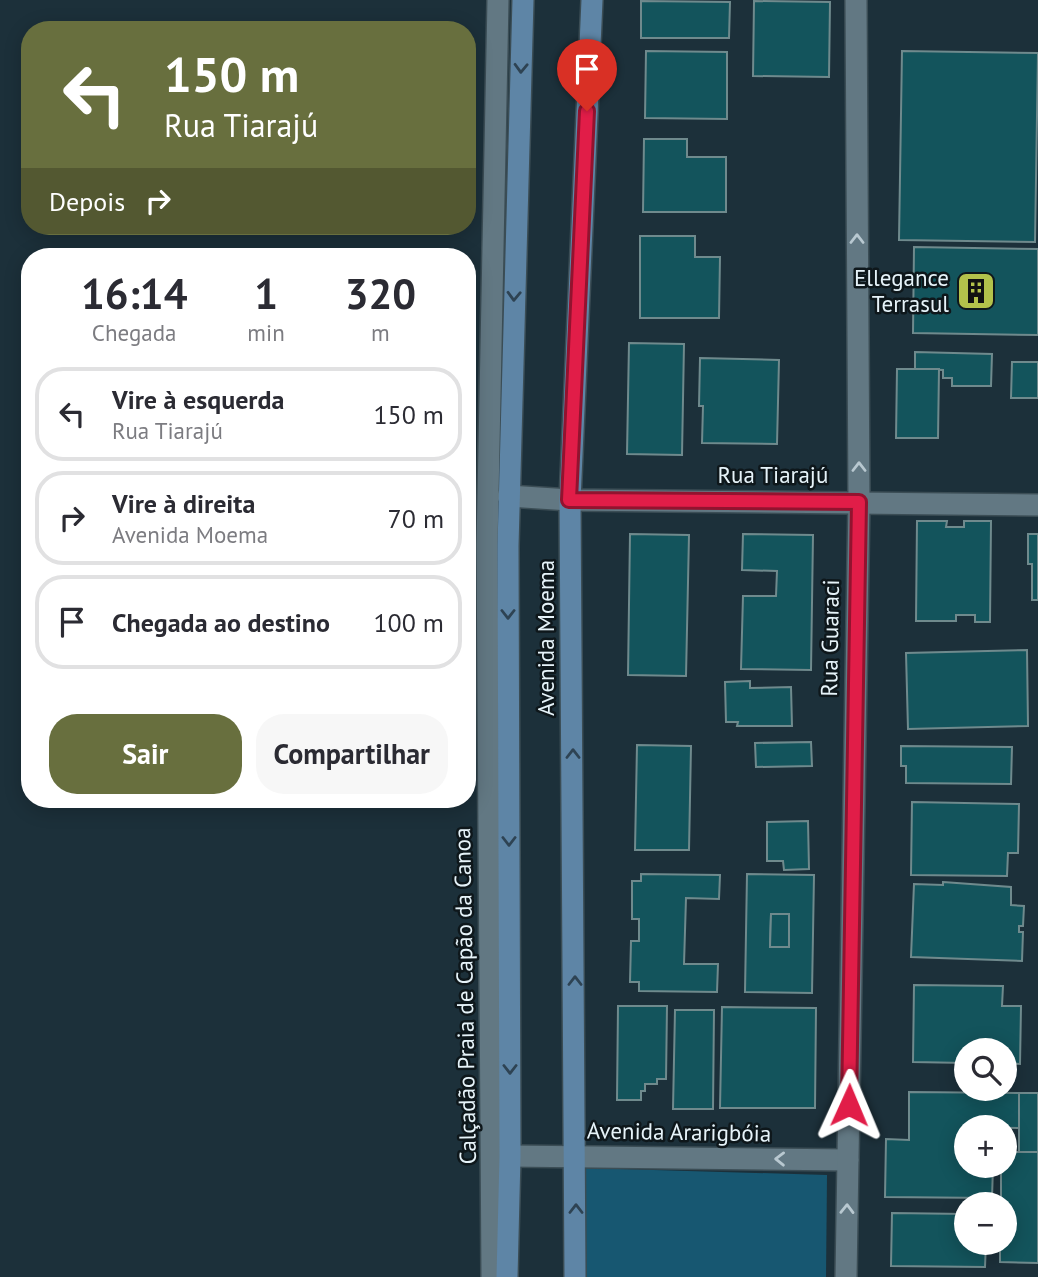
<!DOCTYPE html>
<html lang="pt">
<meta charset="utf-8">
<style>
body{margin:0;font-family:"PT Sans",sans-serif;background:#f7f7f7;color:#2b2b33;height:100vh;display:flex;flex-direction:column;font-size:26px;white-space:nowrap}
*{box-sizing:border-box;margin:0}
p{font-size:23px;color:#7c7c81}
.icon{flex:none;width:38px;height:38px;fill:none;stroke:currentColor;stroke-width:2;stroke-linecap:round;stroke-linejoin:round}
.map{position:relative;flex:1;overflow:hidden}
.side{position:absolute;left:21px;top:248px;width:455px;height:560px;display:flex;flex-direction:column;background:#fff;border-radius:28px;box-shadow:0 4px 18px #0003}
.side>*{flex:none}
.hud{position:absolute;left:21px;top:21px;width:455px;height:214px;border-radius:28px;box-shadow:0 4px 18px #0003;background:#686f3e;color:#fff;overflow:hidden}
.fabs{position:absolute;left:954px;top:1038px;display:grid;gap:14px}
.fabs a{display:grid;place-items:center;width:63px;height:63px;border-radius:50%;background:#fff;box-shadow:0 4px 18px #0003;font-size:35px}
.pin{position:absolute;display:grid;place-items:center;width:60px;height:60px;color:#fff;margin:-72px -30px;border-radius:50% 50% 50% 0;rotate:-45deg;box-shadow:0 0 7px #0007}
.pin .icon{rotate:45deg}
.me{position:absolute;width:77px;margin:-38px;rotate:1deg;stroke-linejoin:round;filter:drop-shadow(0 0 5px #0008)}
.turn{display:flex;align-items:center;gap:24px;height:147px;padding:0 28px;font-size:32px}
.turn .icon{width:91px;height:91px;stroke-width:2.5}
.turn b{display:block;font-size:49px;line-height:60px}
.then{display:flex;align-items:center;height:66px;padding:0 28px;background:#0003;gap:14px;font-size:26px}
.eta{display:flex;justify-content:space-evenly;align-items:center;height:119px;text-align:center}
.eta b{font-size:42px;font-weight:700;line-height:49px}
.action{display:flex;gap:14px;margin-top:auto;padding:14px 28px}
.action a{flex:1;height:80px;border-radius:28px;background:#686f3e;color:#fff;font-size:28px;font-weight:700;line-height:80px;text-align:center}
.action a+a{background:#f7f7f7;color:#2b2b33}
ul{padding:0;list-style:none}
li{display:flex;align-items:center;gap:21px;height:94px;margin:0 14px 10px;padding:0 14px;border:4px solid #e1e1e2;border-radius:28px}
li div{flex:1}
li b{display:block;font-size:26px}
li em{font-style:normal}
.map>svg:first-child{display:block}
.green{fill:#175771}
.building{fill:#13545c;stroke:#6f8a8d;stroke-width:2;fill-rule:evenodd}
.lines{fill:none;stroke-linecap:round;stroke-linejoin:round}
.pedestrian-casing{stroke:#3b4d55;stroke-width:24}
.tertiary-casing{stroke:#3b4d55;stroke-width:24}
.secondary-casing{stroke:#3b4d55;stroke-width:24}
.pedestrian{stroke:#627883;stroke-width:21}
.tertiary{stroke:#627883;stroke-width:21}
.secondary{stroke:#5e85a6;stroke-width:21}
.oneway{stroke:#2e4353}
.oneway2{stroke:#b8c8d0}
.route-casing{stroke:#92132f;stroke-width:18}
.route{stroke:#e11d48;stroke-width:12}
.labels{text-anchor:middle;stroke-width:5;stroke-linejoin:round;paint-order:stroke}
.poi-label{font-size:23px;fill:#e6f3f9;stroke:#0e171b;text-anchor:end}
.street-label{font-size:23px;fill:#e6f3f9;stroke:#0e171b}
</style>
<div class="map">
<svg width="1038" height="1277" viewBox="0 0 1038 1277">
<rect width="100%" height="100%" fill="#1c303a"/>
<polygon class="green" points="586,1168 827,1175 826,1277 586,1277"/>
<g class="building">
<polygon points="641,1 730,2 729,38 641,38"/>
<polygon points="754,1 830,2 829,77 753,76"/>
<polygon points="646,51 727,52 727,119 645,118"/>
<polygon points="902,51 1038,53 1035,242 899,240"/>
<polygon points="644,139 687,139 687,157 726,157 726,212 643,212"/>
<polygon points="640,236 695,236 695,257 720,257 719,318 640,318"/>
<polygon points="914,247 1038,249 1038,335 913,333"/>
<polygon points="629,343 684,344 682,455 627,454"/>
<polygon points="915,352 992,354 991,386 952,386 952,378 943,378 943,370 915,369"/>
<polygon points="700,358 779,360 777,444 702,443 703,406 699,406"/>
<polygon points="1012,362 1038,362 1038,398 1011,398"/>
<polygon points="897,369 939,369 938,438 896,438"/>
<polygon points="917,521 947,521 946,527 964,527 964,521 991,521 990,622 975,622 975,615 956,615 956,621 916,621"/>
<polygon points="630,534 689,535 686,676 628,675"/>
<polygon points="743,534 813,535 811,670 741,669 743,596 776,596 777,571 742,570"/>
<polygon points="1028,534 1038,534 1038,600 1032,600 1032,564 1028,564"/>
<polygon points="1027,650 1028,726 908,729 906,653"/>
<polygon points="750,681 750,688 791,687 792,726 737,726 738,722 726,722 725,682"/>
<polygon points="811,742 812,766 756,767 755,743"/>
<polygon points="637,745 691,746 689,850 635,850"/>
<polygon points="901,746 1012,747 1011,784 906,783 906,766 901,766"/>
<polygon points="912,802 1019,804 1018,853 1008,853 1007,876 911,875"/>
<polygon points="808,821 809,869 784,870 783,861 767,861 767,822"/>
<polygon points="641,874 720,875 719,899 686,898 684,964 718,964 717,992 639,991 639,982 630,982 631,941 639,941 639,919 632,919 632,881 641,881"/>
<path d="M 747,874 L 814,875 L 812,993 L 745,992 ZM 771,914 L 789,914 L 789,947 L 770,947 Z"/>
<polygon points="943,882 1011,887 1011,905 1024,906 1023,926 1019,926 1019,932 1023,932 1022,961 911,957 914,884 943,885"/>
<polygon points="771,914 789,914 789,947 770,947"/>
<polygon points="914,985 1003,986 1002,1006 1021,1006 1020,1064 1004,1063 1004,1050 966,1050 966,1063 913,1062"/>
<polygon points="618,1006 667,1006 666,1079 657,1079 657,1084 645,1084 645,1091 641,1091 641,1100 617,1100"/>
<polygon points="722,1007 816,1008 815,1108 720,1108"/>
<polygon points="675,1010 714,1010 713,1109 673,1109"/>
<polygon points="909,1092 1019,1093 1019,1128 966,1127 966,1166 993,1166 992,1198 885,1197 886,1139 909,1140"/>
<rect x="1019" y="1093" width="19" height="59"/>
<polygon points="1004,1152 1038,1152 1038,1263 1000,1262 1000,1242 1004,1242 1004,1204 1001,1204 1001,1166 1004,1166"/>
<polygon points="892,1213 966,1214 966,1242 986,1242 985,1267 891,1266"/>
</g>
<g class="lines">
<defs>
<polyline id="pedestrian" points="492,1277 487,545 498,0"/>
<g id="tertiary">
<polyline points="508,496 570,500 1038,505"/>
<polyline points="510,1156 848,1160"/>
<polyline points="846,1277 859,502 856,0"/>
</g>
<g id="secondary">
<polyline points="507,1277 510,1156 508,546 523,0"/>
<polyline points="575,1277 570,500 592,0"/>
</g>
</defs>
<use href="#pedestrian" class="pedestrian-casing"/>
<use href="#tertiary" class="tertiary-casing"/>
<use href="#secondary" class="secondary-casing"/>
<use href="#pedestrian" class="pedestrian"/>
<use href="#tertiary" class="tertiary"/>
<use href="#secondary" class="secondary"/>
</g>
<defs><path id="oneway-chevron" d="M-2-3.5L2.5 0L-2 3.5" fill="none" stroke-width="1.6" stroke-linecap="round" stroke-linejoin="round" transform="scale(1.75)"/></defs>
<g class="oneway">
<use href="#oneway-chevron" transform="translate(521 68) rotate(92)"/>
<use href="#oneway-chevron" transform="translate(514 296) rotate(92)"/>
<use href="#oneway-chevron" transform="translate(508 614) rotate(90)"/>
<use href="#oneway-chevron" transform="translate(573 754) rotate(-90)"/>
<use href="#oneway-chevron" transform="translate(509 841) rotate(90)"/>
<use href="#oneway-chevron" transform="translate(575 981) rotate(-90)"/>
<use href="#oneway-chevron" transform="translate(510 1069) rotate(90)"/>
<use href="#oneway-chevron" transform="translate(576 1209) rotate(-90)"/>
</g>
<g class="oneway2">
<use href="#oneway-chevron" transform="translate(857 239) rotate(-90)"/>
<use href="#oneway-chevron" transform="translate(859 467) rotate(-90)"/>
<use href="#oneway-chevron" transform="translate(780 1159) rotate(-179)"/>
<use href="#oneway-chevron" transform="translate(847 1209) rotate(-89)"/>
</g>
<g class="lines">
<defs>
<polyline id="route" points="587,111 569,500 859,502 849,1105"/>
</defs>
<use href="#route" class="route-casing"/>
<use href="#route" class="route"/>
</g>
<defs>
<symbol id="building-square" viewBox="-11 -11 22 22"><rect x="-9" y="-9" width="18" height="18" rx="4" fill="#b3c24b" stroke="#0e171b"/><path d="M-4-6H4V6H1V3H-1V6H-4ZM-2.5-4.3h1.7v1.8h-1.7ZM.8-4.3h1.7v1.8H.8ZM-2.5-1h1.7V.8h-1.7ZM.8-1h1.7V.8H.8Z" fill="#111"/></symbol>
</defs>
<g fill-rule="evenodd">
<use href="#building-square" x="954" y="269" width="44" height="44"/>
</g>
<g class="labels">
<g class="poi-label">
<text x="949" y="286">Ellegance<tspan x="949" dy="26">Terrasul</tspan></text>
</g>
<g class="street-label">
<text x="773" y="483">Rua Tiarajú</text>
<text transform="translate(546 638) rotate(-90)" y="8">Avenida Moema</text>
<text transform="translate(830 638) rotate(-89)" y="8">Rua Guaraci</text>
<text transform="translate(465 996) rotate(-91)" y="8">Calçadão Praia de Capão da Canoa</text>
<text transform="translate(679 1132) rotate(1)" y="8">Avenida Ararigbóia</text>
</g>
</g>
</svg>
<div class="fabs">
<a><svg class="icon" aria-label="search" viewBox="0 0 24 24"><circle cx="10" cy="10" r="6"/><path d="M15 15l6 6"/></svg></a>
<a>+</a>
<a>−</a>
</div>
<div class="pin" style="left:587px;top:111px;background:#d93025"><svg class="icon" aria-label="arrive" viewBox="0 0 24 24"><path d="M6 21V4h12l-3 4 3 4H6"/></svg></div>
<svg class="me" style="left:849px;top:1105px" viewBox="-20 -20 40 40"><path d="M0-17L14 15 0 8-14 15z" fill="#e11d48" stroke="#fff" stroke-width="4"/></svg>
<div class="hud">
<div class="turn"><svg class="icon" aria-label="left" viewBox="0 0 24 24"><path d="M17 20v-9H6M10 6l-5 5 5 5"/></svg><div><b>150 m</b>Rua Tiarajú</div></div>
<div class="then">Depois<svg class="icon" aria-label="right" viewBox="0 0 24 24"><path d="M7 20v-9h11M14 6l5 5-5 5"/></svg></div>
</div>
<section class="side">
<div class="eta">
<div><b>16:14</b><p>Chegada</p></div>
<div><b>1</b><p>min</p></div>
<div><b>320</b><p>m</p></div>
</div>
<ul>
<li><svg class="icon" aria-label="left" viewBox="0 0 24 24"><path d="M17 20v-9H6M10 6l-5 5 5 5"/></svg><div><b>Vire à esquerda</b><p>Rua Tiarajú</p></div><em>150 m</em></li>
<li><svg class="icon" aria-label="right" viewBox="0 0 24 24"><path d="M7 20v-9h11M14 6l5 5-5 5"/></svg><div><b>Vire à direita</b><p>Avenida Moema</p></div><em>70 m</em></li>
<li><svg class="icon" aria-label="arrive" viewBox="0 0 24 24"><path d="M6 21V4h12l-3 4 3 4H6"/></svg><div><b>Chegada ao destino</b></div><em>100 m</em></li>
</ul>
<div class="action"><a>Sair</a><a>Compartilhar</a></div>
</section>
</div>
